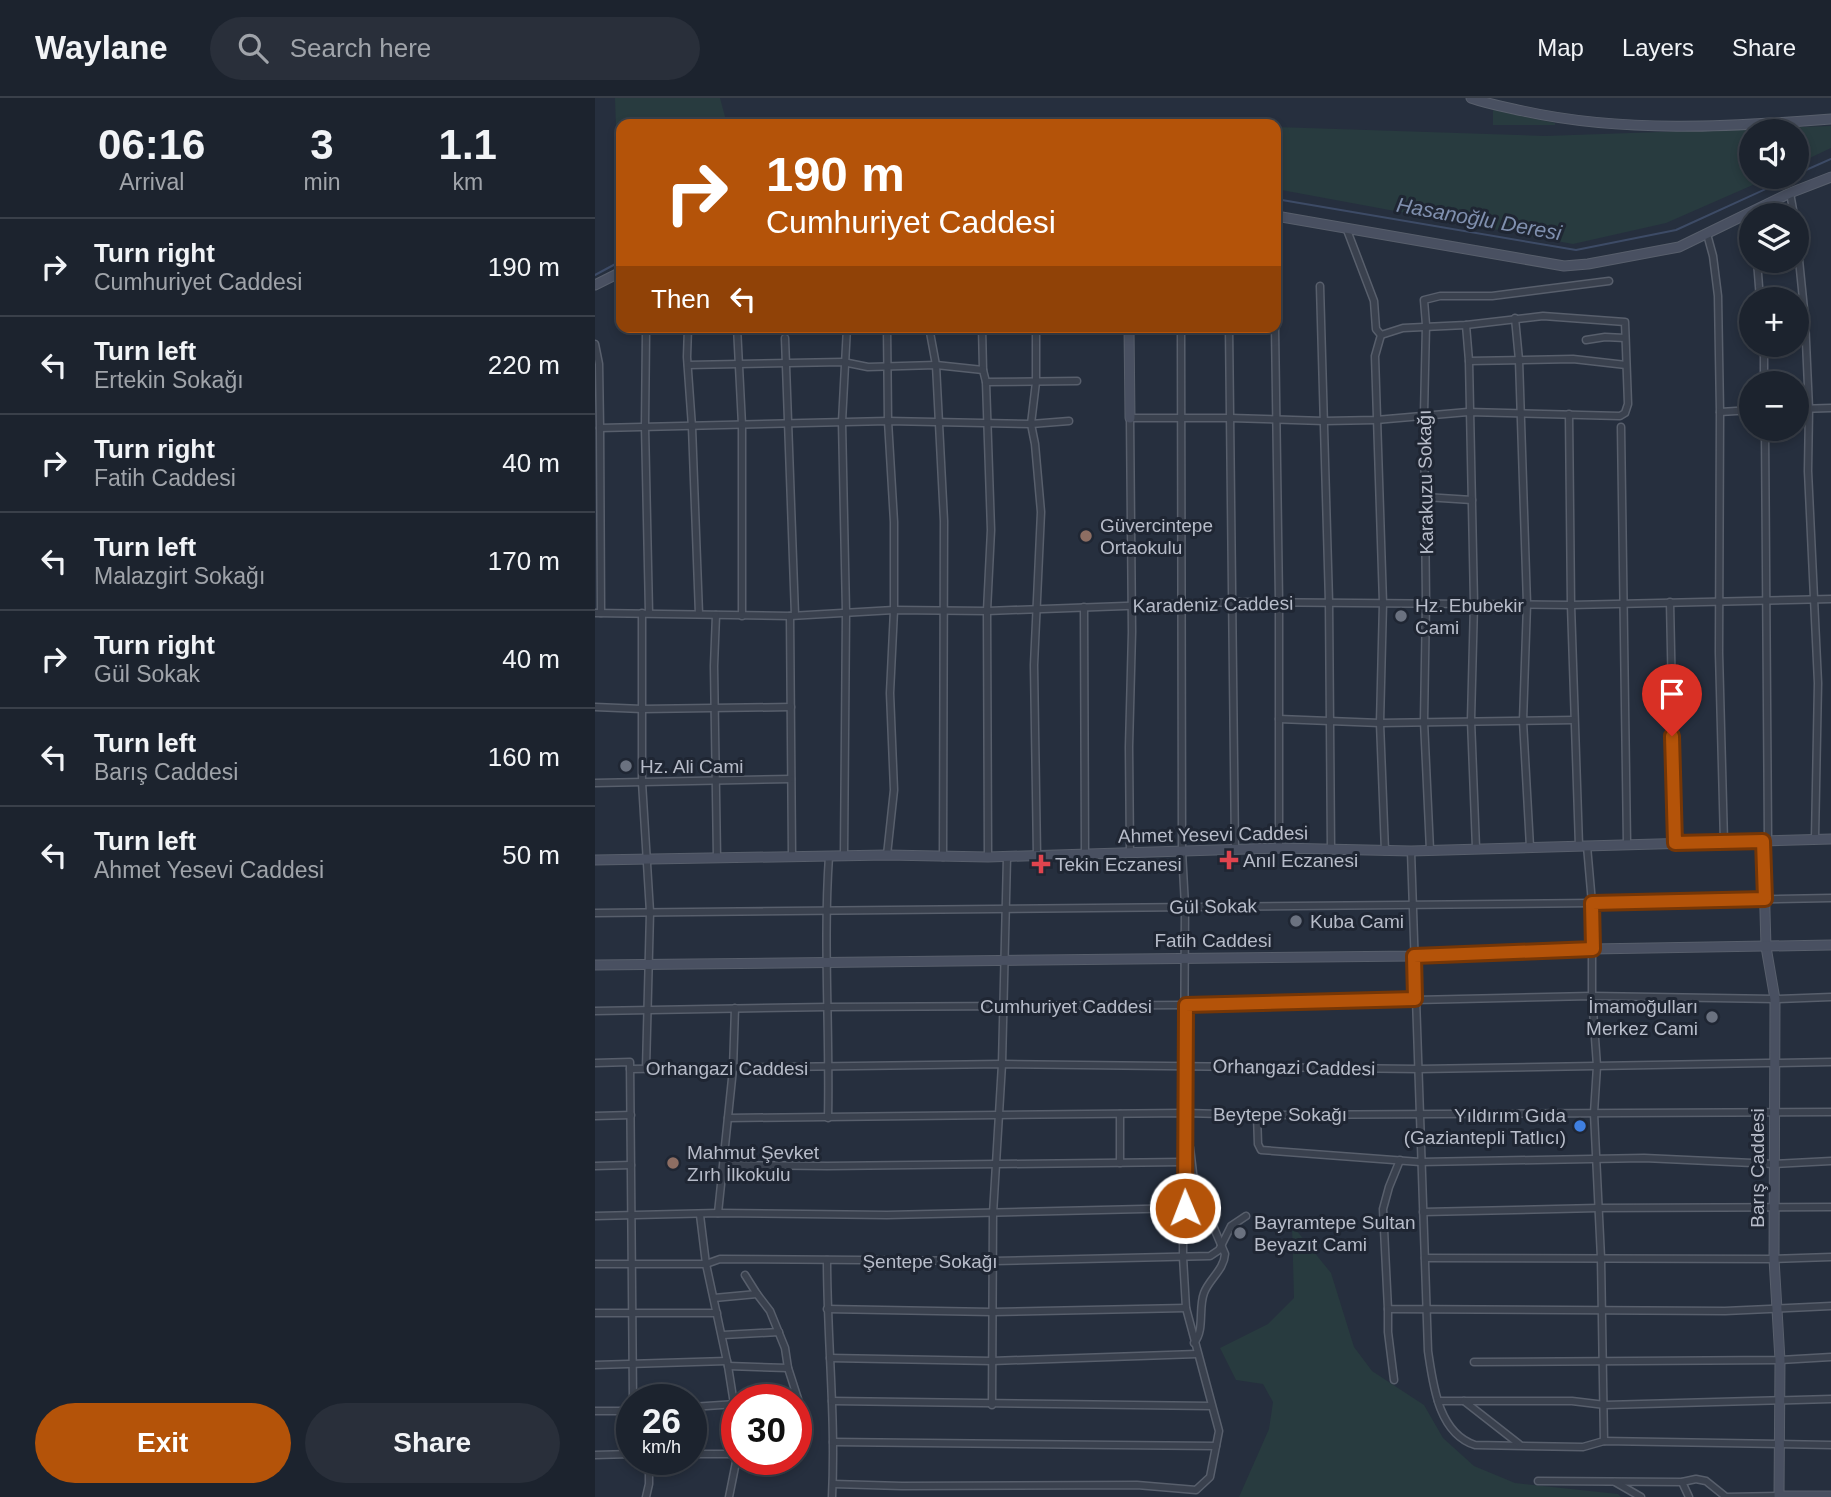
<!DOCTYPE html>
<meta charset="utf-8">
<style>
body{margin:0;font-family:Helvetica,sans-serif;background:#292f3a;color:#f1f3f6;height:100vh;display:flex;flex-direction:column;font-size:26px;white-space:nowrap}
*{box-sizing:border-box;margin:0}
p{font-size:23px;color:#a0a4aa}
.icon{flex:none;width:38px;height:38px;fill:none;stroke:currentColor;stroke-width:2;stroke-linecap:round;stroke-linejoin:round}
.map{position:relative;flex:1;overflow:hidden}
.panel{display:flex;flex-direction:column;background:#1c232e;width:595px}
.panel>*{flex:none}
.top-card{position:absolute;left:21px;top:21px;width:665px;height:214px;border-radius:14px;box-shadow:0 4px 10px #0003,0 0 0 2px #3a404a;background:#b45309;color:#fff;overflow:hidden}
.fabs{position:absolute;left:1144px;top:21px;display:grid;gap:14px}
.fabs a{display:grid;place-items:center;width:70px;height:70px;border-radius:50%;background:#1c232e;box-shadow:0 4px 10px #0003,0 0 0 2px #3a404a;font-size:35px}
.speed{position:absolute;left:21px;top:1286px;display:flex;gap:14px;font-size:35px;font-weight:700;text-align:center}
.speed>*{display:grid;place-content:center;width:91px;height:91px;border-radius:50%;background:#1c232e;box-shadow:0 4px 10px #0003,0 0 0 2px #3a404a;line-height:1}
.speed small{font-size:18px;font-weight:400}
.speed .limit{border:10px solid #d22;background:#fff;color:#111}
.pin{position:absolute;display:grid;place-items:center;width:60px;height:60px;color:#fff;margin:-72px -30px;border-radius:50% 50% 50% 0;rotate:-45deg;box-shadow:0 0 7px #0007}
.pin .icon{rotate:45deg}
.me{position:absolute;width:77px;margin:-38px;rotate:359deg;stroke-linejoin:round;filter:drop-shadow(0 0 5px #0008)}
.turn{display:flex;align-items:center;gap:24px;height:147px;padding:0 35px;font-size:32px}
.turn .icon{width:91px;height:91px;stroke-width:2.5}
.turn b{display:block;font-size:49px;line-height:60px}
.then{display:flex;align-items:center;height:66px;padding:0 35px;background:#0003;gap:14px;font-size:26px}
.eta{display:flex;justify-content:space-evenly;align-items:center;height:119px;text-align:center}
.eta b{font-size:42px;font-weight:600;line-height:49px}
.primary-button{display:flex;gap:14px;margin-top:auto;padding:14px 35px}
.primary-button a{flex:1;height:80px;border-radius:42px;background:#b45309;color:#fff;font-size:28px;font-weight:600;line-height:80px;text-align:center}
.primary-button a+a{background:#292f3a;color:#f1f3f6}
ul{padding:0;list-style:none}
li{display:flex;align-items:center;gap:21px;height:98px;padding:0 35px;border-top:2px solid #3a404a}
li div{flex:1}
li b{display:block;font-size:26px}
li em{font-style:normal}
header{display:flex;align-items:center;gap:42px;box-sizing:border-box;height:98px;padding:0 35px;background:#1c232e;border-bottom:2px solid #3a404a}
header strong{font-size:33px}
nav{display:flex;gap:38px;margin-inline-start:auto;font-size:24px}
.search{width:490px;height:63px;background:#292f3a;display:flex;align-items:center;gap:18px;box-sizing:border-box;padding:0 24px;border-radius:38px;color:#a0a4aa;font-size:26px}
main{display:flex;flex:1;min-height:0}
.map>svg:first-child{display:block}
.green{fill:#283b3f}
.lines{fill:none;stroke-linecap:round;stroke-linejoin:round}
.stream{stroke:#3d4b66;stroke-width:2}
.street-casing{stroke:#585f6c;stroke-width:9}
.secondary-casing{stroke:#585f6c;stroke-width:11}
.street{stroke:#3a414e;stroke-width:6}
.secondary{stroke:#495061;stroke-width:9}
.route-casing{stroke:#753606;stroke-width:18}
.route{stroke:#b45309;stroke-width:12}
.education-dot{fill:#8d6e63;stroke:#1f2633;stroke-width:2.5}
.worship-dot{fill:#6b7280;stroke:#1f2633;stroke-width:2.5}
.health-dot{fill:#e0444e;stroke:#1f2633;stroke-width:2.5}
.shop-dot{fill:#3f7fe0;stroke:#1f2633;stroke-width:2.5}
.labels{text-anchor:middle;stroke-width:6;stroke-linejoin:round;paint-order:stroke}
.street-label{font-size:19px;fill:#b7bcc9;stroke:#1f2633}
.poi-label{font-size:19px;fill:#b7bcc9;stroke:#1f2633;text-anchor:start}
.water-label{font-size:21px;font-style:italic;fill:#8090af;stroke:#1f2633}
</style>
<header>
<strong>Waylane</strong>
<div class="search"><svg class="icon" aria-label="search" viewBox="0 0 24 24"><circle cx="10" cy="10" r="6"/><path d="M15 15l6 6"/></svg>Search here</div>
<nav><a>Map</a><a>Layers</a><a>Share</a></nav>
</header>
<main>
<section class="panel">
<div class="eta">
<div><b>06:16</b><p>Arrival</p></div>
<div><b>3</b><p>min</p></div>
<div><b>1.1</b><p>km</p></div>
</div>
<ul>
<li><svg class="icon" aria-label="right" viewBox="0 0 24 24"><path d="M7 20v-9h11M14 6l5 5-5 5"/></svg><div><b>Turn right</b><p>Cumhuriyet Caddesi</p></div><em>190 m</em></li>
<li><svg class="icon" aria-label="left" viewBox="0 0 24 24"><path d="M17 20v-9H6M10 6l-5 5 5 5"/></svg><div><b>Turn left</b><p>Ertekin Sokağı</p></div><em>220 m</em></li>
<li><svg class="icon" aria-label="right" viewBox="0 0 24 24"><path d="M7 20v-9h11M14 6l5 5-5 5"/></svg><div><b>Turn right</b><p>Fatih Caddesi</p></div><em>40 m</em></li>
<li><svg class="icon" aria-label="left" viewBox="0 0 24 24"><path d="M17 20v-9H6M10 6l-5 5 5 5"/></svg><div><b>Turn left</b><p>Malazgirt Sokağı</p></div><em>170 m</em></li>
<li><svg class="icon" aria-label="right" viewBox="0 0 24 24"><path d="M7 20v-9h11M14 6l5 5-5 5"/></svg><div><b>Turn right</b><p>Gül Sokak</p></div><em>40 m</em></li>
<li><svg class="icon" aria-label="left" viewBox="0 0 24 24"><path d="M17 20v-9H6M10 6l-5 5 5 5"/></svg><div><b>Turn left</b><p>Barış Caddesi</p></div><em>160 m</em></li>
<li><svg class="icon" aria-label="left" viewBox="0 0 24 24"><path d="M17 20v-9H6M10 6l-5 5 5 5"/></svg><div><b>Turn left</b><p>Ahmet Yesevi Caddesi</p></div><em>50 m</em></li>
</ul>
<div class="primary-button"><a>Exit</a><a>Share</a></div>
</section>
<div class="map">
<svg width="1236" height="1399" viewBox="0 0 1236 1399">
<rect width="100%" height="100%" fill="#262f3e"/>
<g class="green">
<polygon points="20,0 125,0 132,26 26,26 26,31 21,30"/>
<polygon points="898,12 960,25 960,27 898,27"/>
<polygon points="1236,28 1236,50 1202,66 1202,33 1157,33 1157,79 1176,79 1071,125 978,146 681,91 681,29 950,38"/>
<polygon points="697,1127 736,1175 759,1249 777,1273 829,1307 848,1340 879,1368 920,1385 1023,1396 1026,1399 644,1399 674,1331 678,1304 668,1286 641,1282 625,1250 673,1226 699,1200"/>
</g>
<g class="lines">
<g class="stream">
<polyline points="1202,76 1236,61"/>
<polyline points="681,101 981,152 1081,132 1197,79"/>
<polyline points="0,177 26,163"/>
</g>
<defs>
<g id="street">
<polyline points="1195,95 1199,117"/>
<polyline points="752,132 779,203 781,231 786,237"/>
<polyline points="1112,136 1118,158 1123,198 1125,314 1124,555 1129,744"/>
<polyline points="1202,142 1210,221 1214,311 1213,373 1223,585 1220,741"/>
<polyline points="1162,163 1165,201"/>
<polyline points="725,188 734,504 736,752"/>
<polyline points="920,220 924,262 932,506 928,623 935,749"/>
<polyline points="871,227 874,263 879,505 876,622 881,750"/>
<polyline points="93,229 92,259 97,329 104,516"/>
<polyline points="142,229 147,327 147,518"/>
<polyline points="292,229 293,323 299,424 299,512 295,595 299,692 292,757"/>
<polyline points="334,229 341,267 349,423 348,759"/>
<polyline points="387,229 388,272 391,284 396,432 392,513 393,759"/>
<polyline points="441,229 441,284 436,326 440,346 446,414 439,567 442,758"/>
<polyline points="634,229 640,751"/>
<polyline points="680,229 684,503 684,750"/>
<polyline points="51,235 50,328 54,515"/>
<polyline points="786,237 780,258 788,505 785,625 790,753"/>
<polyline points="190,240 200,517"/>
<polyline points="991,242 1010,239 1030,240"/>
<polyline points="0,246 4,266 5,330 6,515"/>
<polyline points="1169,247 1169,285"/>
<polyline points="874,263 978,261 1031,267"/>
<polyline points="93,267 248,264 273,269 341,267 388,272"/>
<polyline points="391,284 482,283"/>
<polyline points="1202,311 1236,310"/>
<polyline points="1125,314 1157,312"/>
<polyline points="974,316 976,507 984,748"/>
<polyline points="1026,329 1032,746"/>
<polyline points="5,330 293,323 436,326 474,323"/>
<polyline points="1170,331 1173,742"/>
<polyline points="830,399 877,402"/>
<polyline points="1075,504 1080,745"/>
<polyline points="489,509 490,756"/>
<polyline points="0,515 195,518 299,512 392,513 639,504 976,507 1236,501"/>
<polyline points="47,515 47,684 55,814 51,971"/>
<polyline points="121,517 119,568 122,760"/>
<polyline points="195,518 197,758"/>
<polyline points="0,609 47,611 196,609"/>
<polyline points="684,621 785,625 979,622"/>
<polyline points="0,685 196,681"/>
<polyline points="992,748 997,805 997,898 1002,968 999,1015 1006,1160 1009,1343"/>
<polyline points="835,752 829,623 831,504 829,316 831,227 829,202 845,198 897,198 1014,183"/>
<path d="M 816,753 L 833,1253 C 838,1286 843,1335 880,1347 L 988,1349 L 1009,1343 L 1236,1347"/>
<polyline points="535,755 534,649 537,534 535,320 636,320 729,323 781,322 873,314 1025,318 1030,315 1033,306 1030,224 948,218 871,227 808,230 786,237"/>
<polyline points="249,758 251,514 247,324 252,229"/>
<polyline points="0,815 997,805 1236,800"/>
<polyline points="0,913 232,909 591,907 997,898 1180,901 1236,899"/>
<polyline points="0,965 35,964 38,1302"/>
<polyline points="35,971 407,966 824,971 1236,964"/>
<polyline points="525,1016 525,1065"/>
<polyline points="662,1017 663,1046 666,1052 825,1064 1049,1060 1179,1066 1236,1063"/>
<polyline points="0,1018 36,1017"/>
<polyline points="133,1020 590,1015 662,1017 1236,1014"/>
<path d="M 233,1020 C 235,932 228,846 234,758"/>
<path d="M 591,1043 L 595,1050 L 599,1083 L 630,1156 C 629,1172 614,1181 609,1195 C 603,1211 610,1232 599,1245"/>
<polyline points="805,1062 794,1089 788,1111 793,1211 1130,1213 1236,1208"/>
<polyline points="129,1067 232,1068 589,1064"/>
<polyline points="0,1068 36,1067"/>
<polyline points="828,1114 1003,1110 1236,1109"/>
<polyline points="123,1115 138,971 140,910"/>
<polyline points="105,1117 111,1166 133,1268 139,1306 142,1347"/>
<polyline points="0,1118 123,1115 292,1117 590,1110"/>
<polyline points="830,1160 1179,1161 1236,1159"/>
<path d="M 232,1162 C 232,1241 241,1320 237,1399"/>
<polyline points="0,1166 111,1166 125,1161 399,1163 615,1158 624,1152 636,1128 651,1118"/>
<polyline points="150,1177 162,1196"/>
<polyline points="119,1200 162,1196 175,1213 190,1250 193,1270 203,1301 206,1345"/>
<polyline points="232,1211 397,1214 591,1210"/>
<polyline points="793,1211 793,1234 799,1282"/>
<polyline points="0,1215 122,1215"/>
<polyline points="128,1237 184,1234"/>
<polyline points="235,1260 397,1263 602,1256"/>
<polyline points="879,1264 1185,1262 1236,1259"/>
<polyline points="0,1267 132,1263"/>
<polyline points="133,1268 193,1270"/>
<polyline points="237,1303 616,1308"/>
<polyline points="843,1303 977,1303 1010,1307 1236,1301"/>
<polyline points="869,1303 924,1346"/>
<polyline points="397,1307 398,1116 407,966 412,759"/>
<polyline points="96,1309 142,1306"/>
<polyline points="0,1313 37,1313"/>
<polyline points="238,1344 621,1348"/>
<polyline points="96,1356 142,1356"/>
<polyline points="0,1357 37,1356"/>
<polyline points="943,1383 1087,1384 1101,1381 1111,1383 1131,1399 1184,1398"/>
<polyline points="1020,1384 1046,1399"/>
<polyline points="1087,1384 1094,1399"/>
<polyline points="238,1386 307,1388 542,1387 601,1392 615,1379 624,1333 591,1210 588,1159 590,808 587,753 586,229"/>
<polyline points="51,1399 54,1386 54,1362"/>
<polyline points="134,1399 142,1359"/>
</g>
<g id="secondary">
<path d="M 876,0 C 893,6 910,9 928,13 C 1028,35 1134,29 1236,21"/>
<polyline points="681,118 969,168 993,166 1084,149 1195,95 1236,79"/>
<polyline points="0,187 26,174"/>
<polyline points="534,229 535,320"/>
<polyline points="1168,743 1171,849 1180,901 1179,1161 1185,1262 1184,1398 1236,1398"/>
<polyline points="0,762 292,757 393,759 684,750 816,753 1236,741"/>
<polyline points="0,867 819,858 997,851 1236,847"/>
</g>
</defs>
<use href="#street" class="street-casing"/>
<use href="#secondary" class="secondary-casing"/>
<use href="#street" class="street"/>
<use href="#secondary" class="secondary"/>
</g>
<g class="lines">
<defs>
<polyline id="route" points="590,1110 591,907 820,901 819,858 998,851 997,805 1170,801 1168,743 1080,745 1077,638"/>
</defs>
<use href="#route" class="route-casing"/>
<use href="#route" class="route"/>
</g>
<g class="education-dot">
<circle cx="491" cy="438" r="7"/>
<circle cx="78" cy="1065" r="7"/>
</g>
<g class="worship-dot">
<circle cx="806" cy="518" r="7"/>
<circle cx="31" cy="668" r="7"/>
<circle cx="701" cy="823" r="7"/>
<circle cx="1117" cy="919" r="7"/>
<circle cx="645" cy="1135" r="7"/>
</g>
<g class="health-dot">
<path d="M630.5 751.5h7v7h7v7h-7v7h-7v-7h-7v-7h7z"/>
<path d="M442.5 755.5h7v7h7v7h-7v7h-7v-7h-7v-7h7z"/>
</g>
<circle class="shop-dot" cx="985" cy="1028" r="7"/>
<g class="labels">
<g class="street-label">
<text transform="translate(830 384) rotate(-91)" y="7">Karakuzu Sokağı</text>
<text transform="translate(618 506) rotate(-1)" y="7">Karadeniz Caddesi</text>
<text transform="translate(618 736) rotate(-1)" y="7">Ahmet Yesevi Caddesi</text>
<text transform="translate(618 808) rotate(-1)" y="7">Gül Sokak</text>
<text x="618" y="849">Fatih Caddesi</text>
<text x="471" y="915">Cumhuriyet Caddesi</text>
<text transform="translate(699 969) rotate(1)" y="7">Orhangazi Caddesi</text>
<text x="132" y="977">Orhangazi Caddesi</text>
<text x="685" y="1023">Beytepe Sokağı</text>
<text transform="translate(1162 1070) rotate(-90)" y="7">Barış Caddesi</text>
<text x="335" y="1170">Şentepe Sokağı</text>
</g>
<g class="poi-label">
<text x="505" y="434">Güvercintepe<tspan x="505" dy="22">Ortaokulu</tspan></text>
<text x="820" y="514">Hz. Ebubekir<tspan x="820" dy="22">Cami</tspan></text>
<text x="45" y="675">Hz. Ali Cami</text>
<text x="648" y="769">Anıl Eczanesi</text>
<text x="460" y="773">Tekin Eczanesi</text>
<text x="715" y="830">Kuba Cami</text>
<text x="1103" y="915" text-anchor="end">İmamoğulları<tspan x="1103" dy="22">Merkez Cami</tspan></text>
<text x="971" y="1024" text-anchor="end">Yıldırım Gıda<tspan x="971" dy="22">(Gaziantepli Tatlıcı)</tspan></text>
<text x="92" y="1061">Mahmut Şevket<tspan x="92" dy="22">Zırh İlkokulu</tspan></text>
<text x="659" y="1131">Bayramtepe Sultan<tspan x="659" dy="22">Beyazıt Cami</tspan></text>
</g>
<g class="water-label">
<text transform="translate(884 121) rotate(10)" y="7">Hasanoğlu Deresi</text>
</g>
</g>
</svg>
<div class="fabs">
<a><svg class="icon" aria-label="sound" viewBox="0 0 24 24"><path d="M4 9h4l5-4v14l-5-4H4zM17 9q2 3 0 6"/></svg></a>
<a><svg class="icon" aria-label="layers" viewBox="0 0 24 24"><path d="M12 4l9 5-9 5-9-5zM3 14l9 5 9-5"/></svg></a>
<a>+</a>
<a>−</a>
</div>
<div class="speed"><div>26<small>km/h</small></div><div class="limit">30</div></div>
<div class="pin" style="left:1077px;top:638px;background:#d93025"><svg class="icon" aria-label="arrive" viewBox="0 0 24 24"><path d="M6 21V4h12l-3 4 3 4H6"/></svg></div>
<svg class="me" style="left:590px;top:1110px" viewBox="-20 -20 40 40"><circle r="17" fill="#b45309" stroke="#fff" stroke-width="3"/><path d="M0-11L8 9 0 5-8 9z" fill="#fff"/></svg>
<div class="top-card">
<div class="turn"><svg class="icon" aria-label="right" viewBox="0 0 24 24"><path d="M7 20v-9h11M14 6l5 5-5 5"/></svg><div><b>190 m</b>Cumhuriyet Caddesi</div></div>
<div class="then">Then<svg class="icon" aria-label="left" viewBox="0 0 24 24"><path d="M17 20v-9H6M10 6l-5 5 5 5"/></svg></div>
</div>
</div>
</main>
